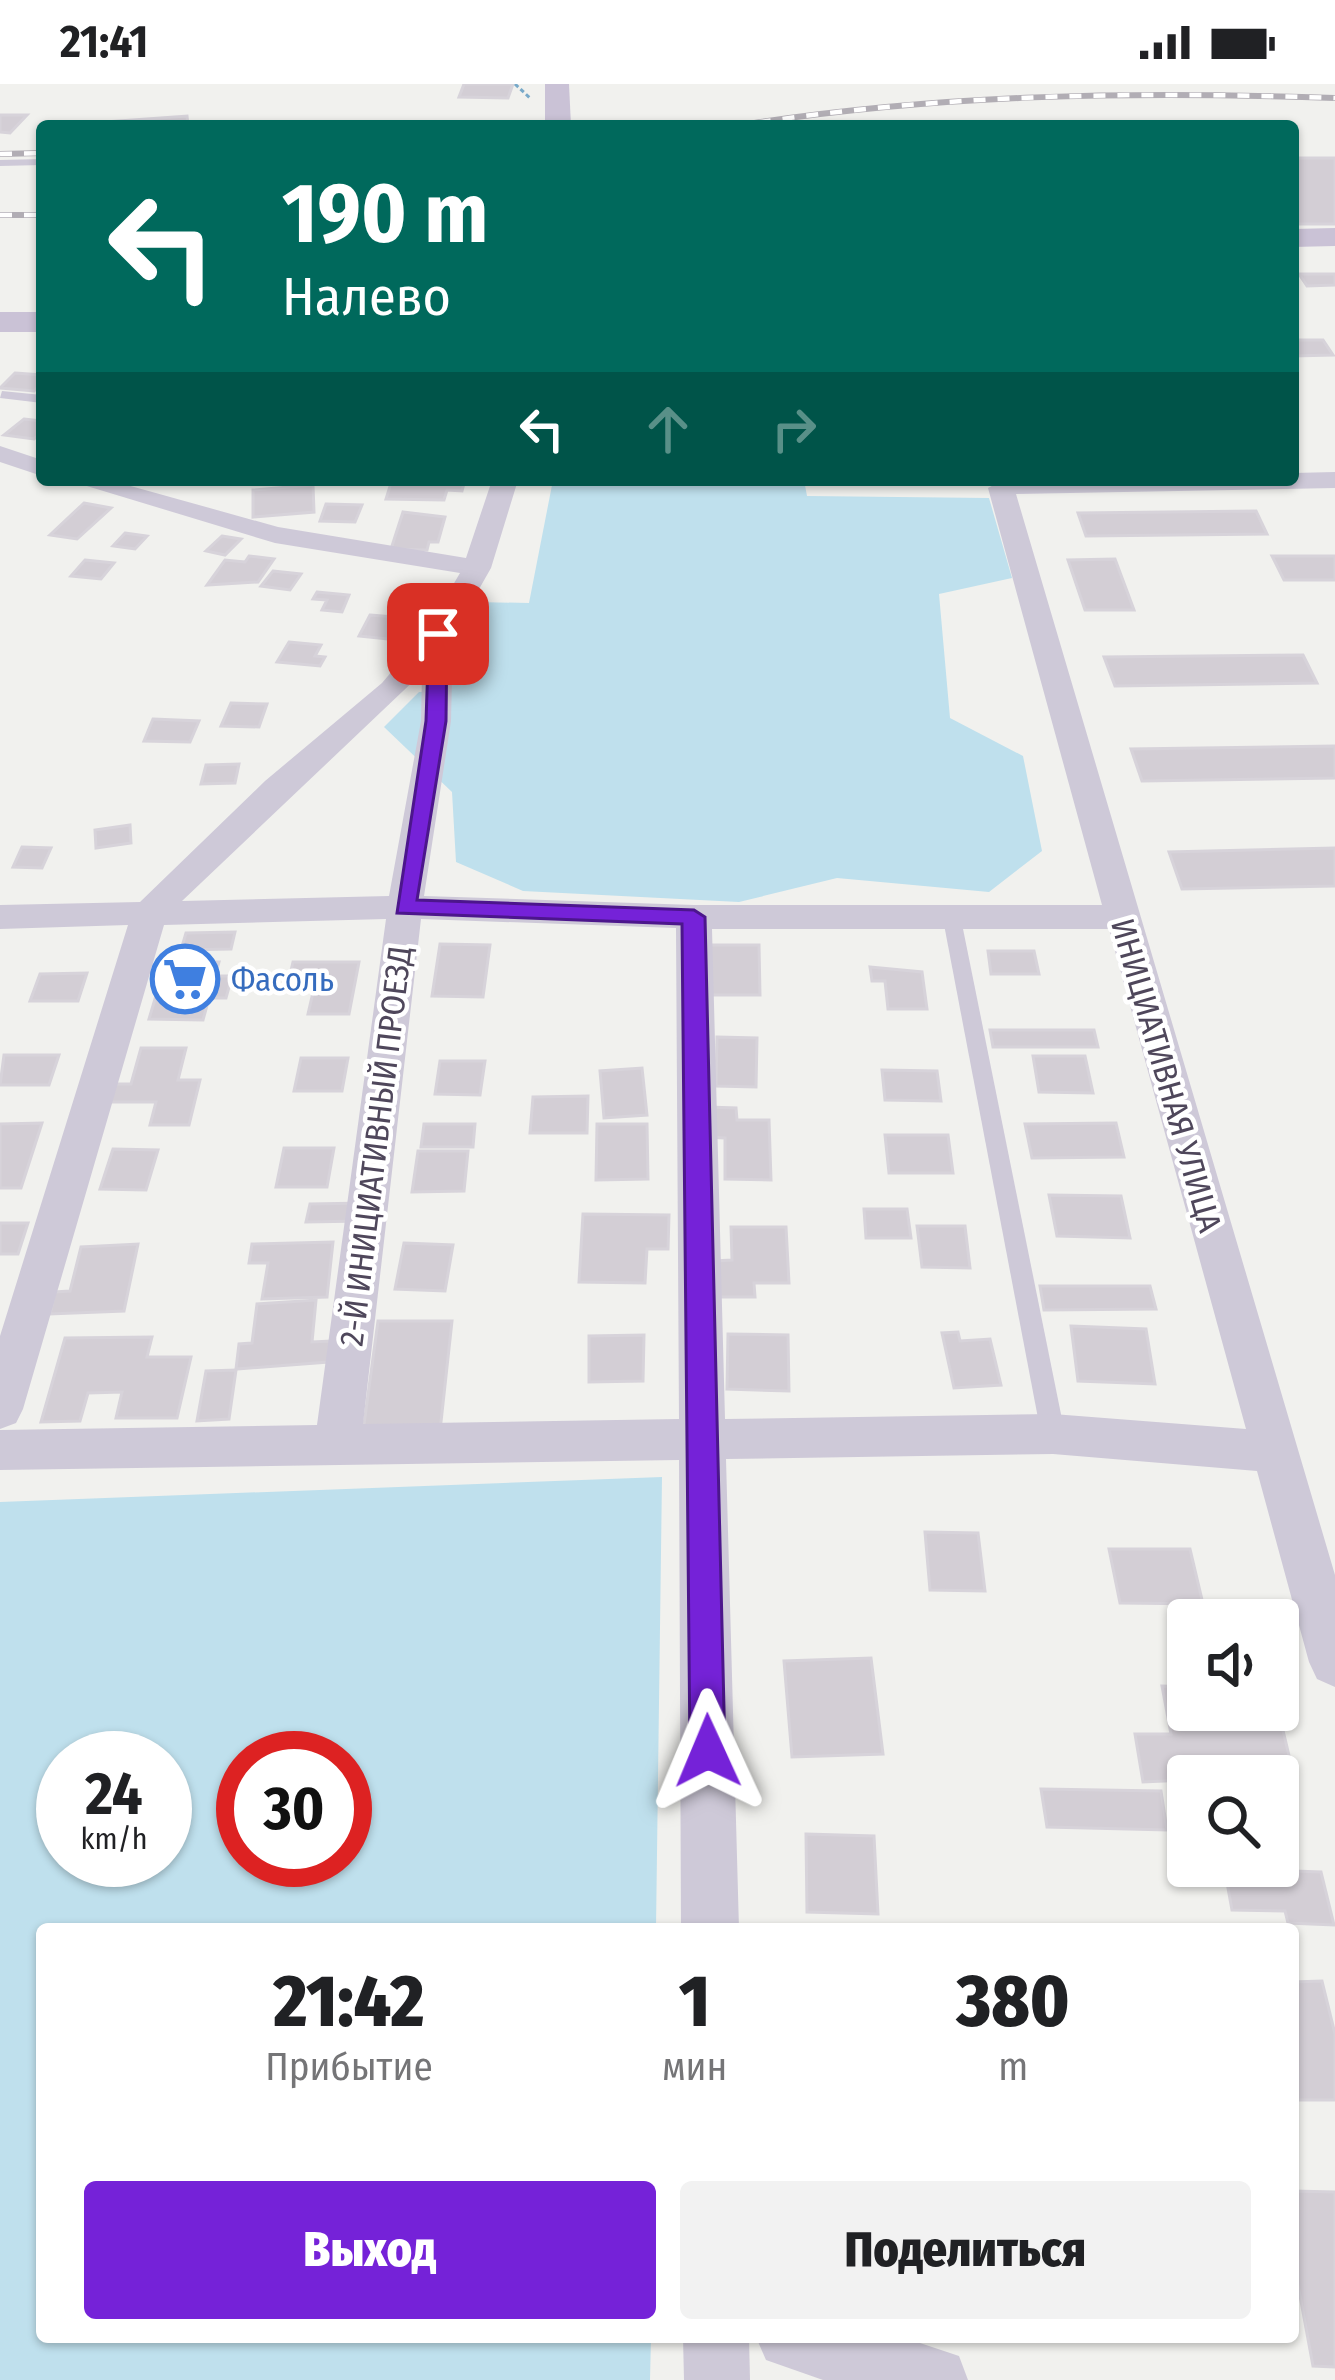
<!DOCTYPE html>
<html lang="ru">
<meta charset="utf-8">
<style>
body{margin:0;font-family:"Fira Sans Condensed",sans-serif;background:#f2f2f2;color:#202124;height:100vh;display:flex;flex-direction:column;font-size:45px;white-space:nowrap}
*{box-sizing:border-box;margin:0}
p{font-size:39px;color:#757577}
.icon{flex:none;width:66px;height:66px;fill:none;stroke:currentColor;stroke-width:2;stroke-linecap:round;stroke-linejoin:round}
.map{position:relative;flex:1;overflow:hidden}
.details{position:absolute;left:36px;top:1839px;width:1263px;height:420px;display:flex;flex-direction:column;background:#fff;border-radius:12px;box-shadow:0 3px 9px #0004}
.details>*{flex:none}
.top-card{position:absolute;left:36px;top:36px;width:1263px;height:366px;border-radius:12px;box-shadow:0 3px 9px #0004;background:#00695c;color:#fff;overflow:hidden}
.buttons{position:absolute;left:1167px;top:1515px;display:grid;gap:24px}
.buttons a{display:grid;place-items:center;width:132px;height:132px;border-radius:12px;background:#fff;box-shadow:0 3px 9px #0004;font-size:60px}
.speed{position:absolute;left:36px;top:1647px;display:flex;gap:24px;font-size:60px;font-weight:700;text-align:center}
.speed>*{display:grid;place-content:center;width:156px;height:156px;border-radius:50%;background:#fff;box-shadow:0 3px 9px #0004;line-height:1}
.speed small{font-size:30px;font-weight:400}
.speed .limit{border:18px solid #d22;background:#fff;color:#111}
.pin{position:absolute;display:grid;place-items:center;width:102px;height:102px;color:#fff;margin:-51px;border-radius:24px;box-shadow:0 6px 18px #0006}
.me{position:absolute;width:132px;margin:-66px;rotate:359deg;stroke-linejoin:round;filter:drop-shadow(0 0 9px #0008)}
.turn{display:flex;align-items:center;gap:42px;height:252px;padding:0 48px;font-size:54px}
.turn .icon{width:156px;height:156px;stroke-width:2.5}
.turn b{display:block;font-size:84px;line-height:102px}
.lanes{display:flex;align-items:center;height:114px;padding:0 48px;background:#0003;justify-content:center;gap:60px;direction:ltr}
.lanes .off{opacity:.35}
.eta{display:flex;justify-content:space-evenly;align-items:center;height:204px;text-align:center}
.eta b{font-size:72px;font-weight:800;line-height:84px}
.cta{display:flex;gap:24px;margin-top:auto;padding:24px 48px}
.cta a{flex:1;height:138px;border-radius:12px;background:#7522d8;color:#fff;font-size:48px;font-weight:800;line-height:138px;text-align:center}
.cta a+a{background:#f2f2f2;color:#202124}
.status{display:flex;justify-content:space-between;align-items:center;height:84px;padding:0 60px;background:#fff;direction:ltr}
.status svg{height:33px;fill:currentColor}
.map>svg:first-child{display:block}
.green{fill:#bfe0ed;fill-rule:evenodd}
.building{fill:#d3ced5;stroke:#d7d3da;stroke-width:3}
.lines{fill:none;stroke-linecap:round;stroke-linejoin:round}
.path{stroke:#78a9c9;stroke-width:3;stroke-dasharray:4.5 3;stroke-linecap:butt}
.lane{fill:#cec9d8;fill-rule:evenodd}
.street{fill:#cec9d8;fill-rule:evenodd}
.secondary{fill:#cac2d6;fill-rule:evenodd}
.rail-casing{stroke:#b1adb4;stroke-width:6}
.rail{stroke:#fff;stroke-width:4.5;stroke-dasharray:12;stroke-linecap:butt}
.route{fill:#7522d8;stroke:#4c168c;stroke-width:3}
.labels{text-anchor:middle;stroke-width:9;stroke-linejoin:round;paint-order:stroke}
.shop-label{font-size:33px;fill:#366cbe;stroke:#fff;text-anchor:start}
.street-label{font-size:33px;fill:#4f475b;stroke:#fff}
</style>
<div class="status"><b>21:41</b><svg viewBox="0 0 49 12"><path d="M0 12V9h3v3zM5 12V6h3v6zM10 12V3h3v9zM15 12V0h3v12zM26 1h20v11H26zM47 4h2v5h-2z"/></svg></div>
<div class="map">
<svg width="1335" height="2296" viewBox="0 0 1335 2296">
<rect width="100%" height="100%" fill="#f1f1ee"/>
<g class="green">
<polygon points="553,396 804,396 807,412 989,414 1012,494 939,510 950,634 1023,672 1042,767 989,808 837,794 739,818 523,807 456,778 452,708 384,643 419,608 449,606 474,518 529,519"/>
<path d="M 662,1393 L 656,1845 L 42,1845 L 42,2253 L 651,2253 L 650,2296 L 0,2296 L 0,1418 ZM 63,1674 L 165,1674 L 165,1776 L 63,1776 ZM 243,1674 L 345,1674 L 345,1776 L 243,1776 Z"/>
</g>
<g class="building">
<polygon points="464,0 513,0 508,14 459,13"/>
<polygon points="0,31 27,31 10,49 0,48"/>
<polygon points="187,32 188,41 106,42 106,38"/>
<rect x="1293" y="74" width="42" height="66"/>
<polygon points="1299,190 1335,190 1335,201 1307,202"/>
<polygon points="1293,256 1323,256 1333,271 1293,272"/>
<polygon points="15,289 42,291 42,299 34,307 0,304"/>
<polygon points="24,335 42,337 42,348 34,355 4,351"/>
<polygon points="392,396 465,396 462,407 447,406 444,416 386,415"/>
<polygon points="313,401 314,428 253,433 253,406"/>
<polygon points="84,419 111,424 77,455 50,451"/>
<polygon points="326,420 362,421 355,438 320,437"/>
<polygon points="1256,427 1267,450 1086,452 1078,429"/>
<polygon points="403,428 445,433 438,458 429,458 427,466 391,465"/>
<polygon points="125,449 147,452 135,465 113,462"/>
<polygon points="222,452 241,455 225,471 206,467"/>
<polygon points="249,472 274,475 258,498 207,501 225,476 245,478"/>
<polygon points="1272,472 1335,472 1335,496 1284,496"/>
<polygon points="1115,475 1134,526 1085,526 1068,476"/>
<polygon points="85,476 114,479 101,495 71,492"/>
<polygon points="273,487 301,490 290,506 261,502"/>
<polygon points="317,508 349,511 342,528 322,526 327,516 313,515"/>
<polygon points="370,531 408,534 397,556 359,552"/>
<polygon points="289,558 321,561 315,572 325,573 320,582 277,578"/>
<polygon points="1303,571 1317,599 1115,602 1104,573"/>
<polygon points="231,619 267,620 259,643 221,642"/>
<polygon points="153,635 199,637 190,658 144,657"/>
<polygon points="1335,662 1335,694 1142,697 1131,665"/>
<polygon points="239,680 235,699 201,700 206,681"/>
<polygon points="130,741 131,759 96,764 95,746"/>
<polygon points="22,763 51,764 42,784 13,783"/>
<polygon points="1335,764 1335,802 1182,805 1169,768"/>
<polygon points="235,848 231,865 181,866 186,849"/>
<polygon points="440,860 490,861 483,913 432,912"/>
<polygon points="709,861 759,861 760,911 709,911"/>
<polygon points="988,867 1034,867 1039,890 991,890"/>
<polygon points="166,878 219,878 215,892 232,892 226,914 209,914 203,936 149,935"/>
<polygon points="293,878 359,878 349,930 308,930 314,904 287,904"/>
<polygon points="870,883 922,888 927,925 888,925 885,897 872,897"/>
<polygon points="87,889 78,917 30,917 40,890"/>
<polygon points="990,946 1094,946 1098,963 993,963"/>
<polygon points="717,953 757,954 756,1003 716,1002"/>
<polygon points="141,964 186,964 178,996 200,996 189,1041 150,1041 156,1018 106,1018 111,1000 131,1000"/>
<polygon points="4,971 59,971 49,1001 0,1001"/>
<polygon points="1033,972 1085,972 1093,1009 1039,1008"/>
<polygon points="301,974 348,974 342,1007 294,1007"/>
<polygon points="440,977 485,977 480,1011 435,1010"/>
<polygon points="642,984 647,1031 604,1034 600,987"/>
<polygon points="882,986 937,987 941,1017 885,1016"/>
<polygon points="588,1012 587,1049 530,1049 533,1013"/>
<polygon points="707,1023 736,1024 737,1036 769,1036 771,1096 725,1095 725,1054 707,1053"/>
<polygon points="42,1039 21,1104 0,1104 0,1040"/>
<polygon points="1116,1039 1124,1073 1032,1074 1025,1040"/>
<polygon points="424,1040 475,1040 473,1063 421,1063"/>
<polygon points="597,1040 647,1040 648,1095 596,1096"/>
<polygon points="885,1051 948,1051 953,1089 889,1089"/>
<polygon points="284,1064 334,1064 327,1103 276,1103"/>
<polygon points="113,1065 158,1066 146,1106 100,1105"/>
<polygon points="418,1067 468,1067 464,1107 412,1108"/>
<polygon points="1049,1111 1121,1112 1130,1154 1057,1152"/>
<polygon points="365,1119 362,1137 306,1138 310,1120"/>
<polygon points="864,1125 907,1125 911,1154 866,1154"/>
<polygon points="583,1130 669,1131 668,1165 647,1165 645,1199 579,1198"/>
<polygon points="0,1139 28,1139 18,1170 0,1170"/>
<polygon points="917,1142 965,1142 970,1184 922,1183"/>
<polygon points="731,1143 786,1143 789,1199 754,1199 755,1213 715,1213 715,1177 732,1176"/>
<polygon points="333,1158 327,1213 262,1215 268,1179 249,1179 252,1160"/>
<polygon points="404,1159 453,1161 445,1207 395,1205"/>
<polygon points="138,1160 124,1227 50,1230 55,1208 70,1207 81,1163"/>
<polygon points="1040,1202 1150,1202 1156,1225 1044,1226"/>
<polygon points="316,1216 312,1258 330,1257 328,1278 236,1285 239,1260 252,1259 257,1220"/>
<polygon points="378,1237 452,1237 440,1347 363,1348"/>
<polygon points="1071,1242 1146,1245 1155,1300 1078,1297"/>
<polygon points="958,1248 960,1257 990,1255 1001,1301 954,1304 942,1249"/>
<polygon points="728,1250 788,1251 789,1307 727,1305"/>
<polygon points="644,1251 643,1297 589,1298 589,1252"/>
<polygon points="152,1253 147,1273 191,1273 177,1334 116,1334 122,1308 88,1309 80,1337 41,1338 65,1254"/>
<polygon points="236,1286 229,1335 197,1337 206,1287"/>
<polygon points="925,1448 978,1449 985,1507 930,1506"/>
<polygon points="1109,1465 1190,1465 1203,1520 1120,1519"/>
<polygon points="871,1574 883,1670 792,1673 784,1577"/>
<polygon points="1162,1602 1188,1603 1188,1626 1251,1626 1253,1637 1281,1638 1296,1701 1278,1700 1278,1692 1143,1698 1135,1650 1171,1650"/>
<polygon points="1041,1705 1161,1707 1167,1746 1047,1743"/>
<polygon points="1278,1740 1284,1740 1294,1787 1321,1788 1334,1841 1288,1839 1285,1827 1232,1826 1224,1782 1278,1782"/>
<polygon points="806,1750 874,1752 878,1830 807,1828"/>
<polygon points="1322,1897 1335,1950 1335,2016 1293,2016 1293,1898"/>
<polygon points="1293,2107 1335,2108 1335,2283 1313,2282 1293,2174"/>
</g>
<g class="lines">
<polyline class="path" points="515,0 530,14"/>
<g class="lane">
<polygon points="42,75 42,81 0,82 0,76"/>
<polygon points="2,307 42,311 42,319 0,314"/>
<polygon points="951,824 960,830 1065,1350 1061,1357 1053,1360 1045,1357 1041,1350 942,830"/>
</g>
<g class="street">
<polygon points="0,362 42,376 42,392 0,378"/>
<path d="M 1335,388 L 1335,404 L 1016,410 L 1335,1491 L 1335,1603 L 1317,1595 L 1309,1578 L 1257,1387 L 1053,1370 L 726,1375 L 739,1845 L 681,1845 L 679,1376 L 0,1386 L 0,1346 L 317,1341 L 386,835 L 164,841 L 23,1325 L 16,1339 L 0,1345 L 0,1252 L 128,841 L 0,845 L 0,821 L 140,818 L 265,697 L 382,599 L 426,547 L 460,489 L 275,459 L 67,396 L 109,396 L 278,443 L 466,474 L 492,396 L 518,396 L 491,484 L 453,551 L 451,637 L 424,812 L 694,821 L 1102,821 L 988,404 L 1003,396 L 1293,396 L 1293,389 ZM 422,589 L 421,637 L 389,812 L 182,817 ZM 421,835 L 676,844 L 679,1335 L 363,1340 ZM 712,845 L 1109,845 L 1246,1345 L 1053,1330 L 725,1335 Z"/>
<polygon points="683,2253 749,2253 750,2296 684,2296"/>
<polygon points="756,2253 902,2253 959,2272 968,2296 823,2296 766,2276"/>
</g>
<g class="secondary">
<polygon points="545,0 569,0 571,42 545,42"/>
<polygon points="1335,144 1335,162 1293,163 1293,145"/>
<rect x="0" y="228" width="42" height="20"/>
</g>
<defs>
<g id="rail">
<path d="M 735,42 C 935,10 1133,7 1335,14"/>
<polyline points="0,70 42,69"/>
<polyline points="0,131 42,131"/>
</g>
</defs>
<use href="#rail" class="rail-casing"/>
<use href="#rail" class="rail"/>
</g>
<polygon class="route" points="438,545 447,550 446,637 417,816 694,826 705,833 725,1667 720,1679 708,1684 695,1679 690,1667 682,840 397,829 426,637 429,550"/>
<defs>
<symbol id="supermarket-ring" viewBox="-11 -11 22 22"><circle r="9.5" fill="#fff" stroke="#3f7fe0" stroke-width="1.5"/><path d="M-6-5.5h2.5l.6 2H6L4.5 2H-2.5L-4.4-4H-6ZM-1.5 3.2a1.3 1.3 0 1 0 .1 0ZM3 3.2a1.3 1.3 0 1 0 .1 0Z" fill="#3f7fe0"/></symbol>
</defs>
<g fill-rule="evenodd">
<use href="#supermarket-ring" x="147" y="857" width="76" height="76"/>
</g>
<g class="labels">
<g class="shop-label">
<text x="231" y="907">Фасоль</text>
</g>
<g class="street-label">
<text transform="translate(1167 991) rotate(74)" y="12">ИНИЦИАТИВНАЯ УЛИЦА</text>
<text transform="translate(375 1062) rotate(-83)" y="12">2-Й ИНИЦИАТИВНЫЙ ПРОЕЗД</text>
</g>
</g>
</svg>
<div class="buttons">
<a><svg class="icon" aria-label="sound" viewBox="0 0 24 24"><path d="M4 9h4l5-4v14l-5-4H4zM17 9q2 3 0 6"/></svg></a>
<a><svg class="icon" aria-label="search" viewBox="0 0 24 24"><circle cx="10" cy="10" r="6"/><path d="M15 15l6 6"/></svg></a>
</div>
<div class="speed"><div>24<small>km/h</small></div><div class="limit">30</div></div>
<div class="pin" style="left:438px;top:550px;background:#d93025"><svg class="icon" aria-label="arrive" viewBox="0 0 24 24"><path d="M6 21V4h12l-3 4 3 4H6"/></svg></div>
<svg class="me" style="left:708px;top:1667px" viewBox="-20 -20 40 40"><path d="M0-17L14 15 0 8-14 15z" fill="#7522d8" stroke="#fff" stroke-width="4"/></svg>
<div class="top-card">
<div class="turn"><svg class="icon" aria-label="left" viewBox="0 0 24 24"><path d="M17 20v-9H6M10 6l-5 5 5 5"/></svg><div><b>190 m</b>Налево</div></div>
<div class="lanes"><svg class="icon" aria-label="left" viewBox="0 0 24 24"><path d="M17 20v-9H6M10 6l-5 5 5 5"/></svg><svg class="icon off" aria-label="ahead" viewBox="0 0 24 24"><path d="M12 20V5M6 11l6-6 6 6"/></svg><svg class="icon off" aria-label="right" viewBox="0 0 24 24"><path d="M7 20v-9h11M14 6l5 5-5 5"/></svg></div>
</div>
<section class="details">
<div class="eta">
<div><b>21:42</b><p>Прибытие</p></div>
<div><b>1</b><p>мин</p></div>
<div><b>380</b><p>m</p></div>
</div>
<div class="cta"><a>Выход</a><a>Поделиться</a></div>
</section>
</div>
